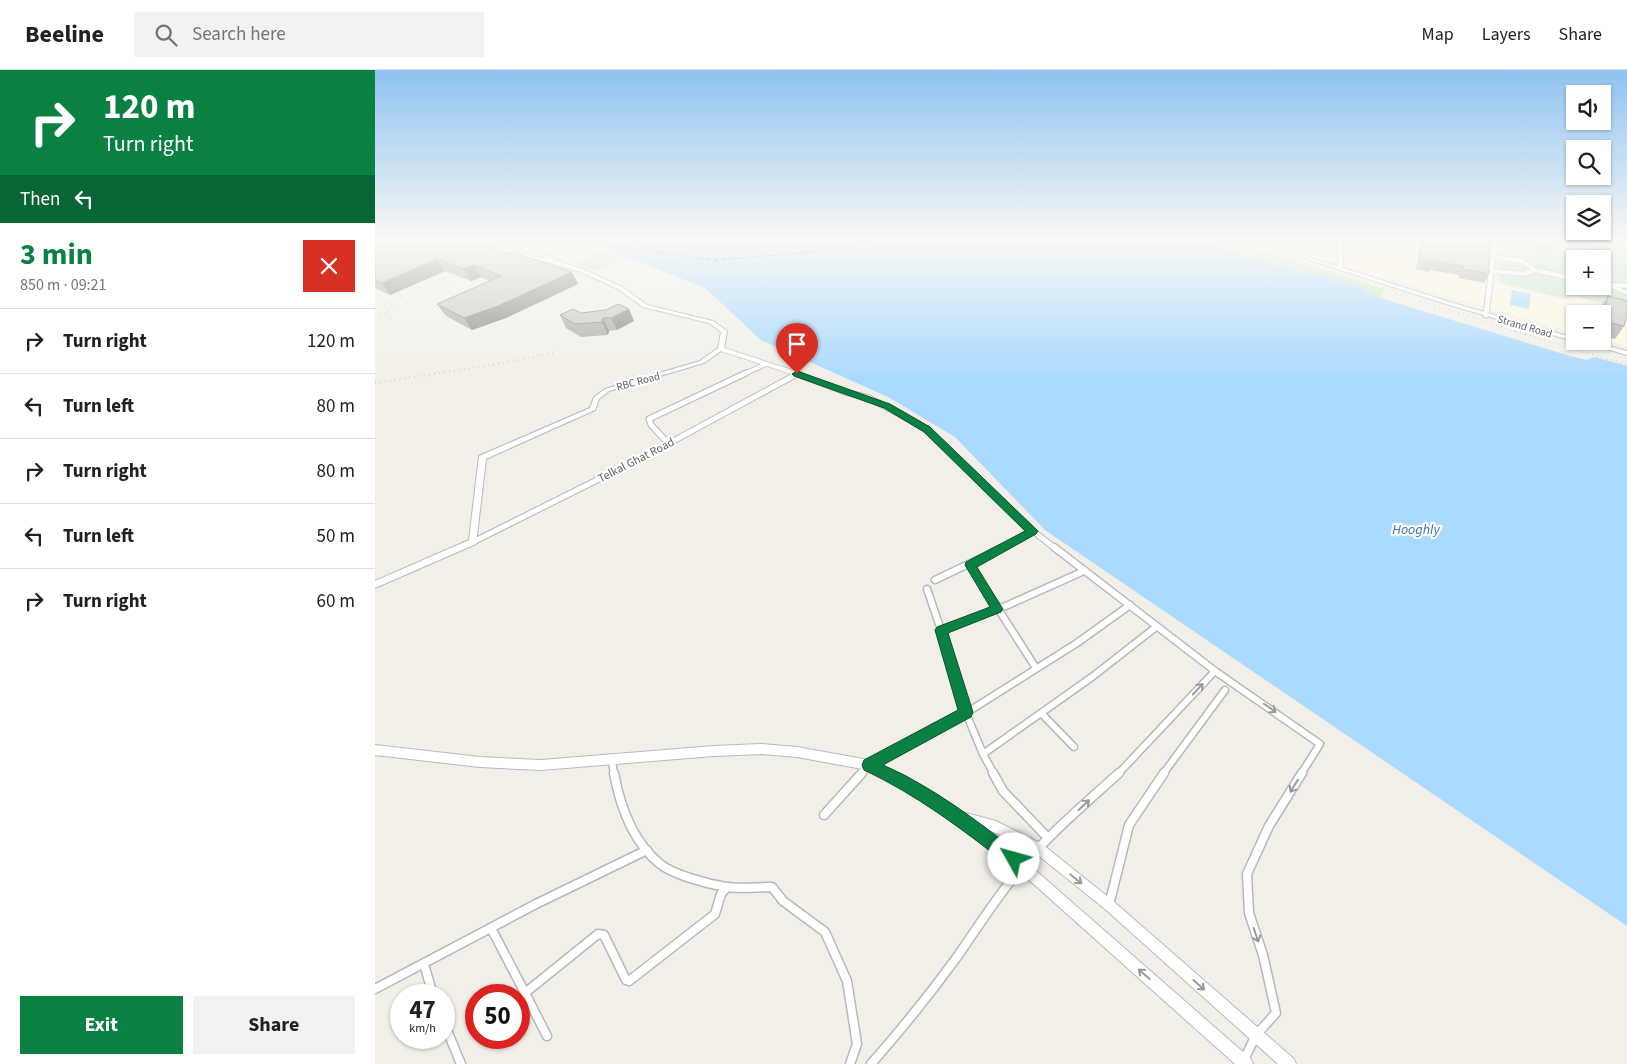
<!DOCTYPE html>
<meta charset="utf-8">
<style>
body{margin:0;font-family:"Source Sans 3",sans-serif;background:#f2f2f2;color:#202124;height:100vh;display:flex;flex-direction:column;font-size:19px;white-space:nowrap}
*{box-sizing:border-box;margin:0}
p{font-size:16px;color:#757577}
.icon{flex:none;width:28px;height:28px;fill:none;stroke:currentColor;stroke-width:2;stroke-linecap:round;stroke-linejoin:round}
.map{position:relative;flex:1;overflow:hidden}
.details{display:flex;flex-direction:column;background:#fff;width:375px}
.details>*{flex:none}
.guide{background:#0b8043;color:#fff;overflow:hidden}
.buttons{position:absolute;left:1191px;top:15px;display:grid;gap:10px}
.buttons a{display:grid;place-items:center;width:45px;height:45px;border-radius:0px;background:#fff;box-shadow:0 1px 4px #0004;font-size:25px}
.speed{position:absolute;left:15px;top:914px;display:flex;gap:10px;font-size:25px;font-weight:700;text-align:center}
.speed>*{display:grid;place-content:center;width:65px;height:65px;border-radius:50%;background:#fff;box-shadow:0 1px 4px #0004;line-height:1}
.speed small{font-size:12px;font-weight:400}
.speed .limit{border:8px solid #d22;background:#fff;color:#111}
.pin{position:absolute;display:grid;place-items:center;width:42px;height:42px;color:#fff;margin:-51px -21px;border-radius:50% 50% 50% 0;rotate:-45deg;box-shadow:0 0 5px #0007}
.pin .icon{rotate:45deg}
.me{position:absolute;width:55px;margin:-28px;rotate:308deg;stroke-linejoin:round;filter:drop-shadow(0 0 4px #0008)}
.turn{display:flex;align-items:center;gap:18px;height:105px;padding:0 20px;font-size:22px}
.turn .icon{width:65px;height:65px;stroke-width:2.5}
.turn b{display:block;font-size:35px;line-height:42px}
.then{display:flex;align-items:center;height:48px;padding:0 20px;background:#0003;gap:10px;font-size:19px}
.round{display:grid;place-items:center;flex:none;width:52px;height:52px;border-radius:0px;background:#f2f2f2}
.headline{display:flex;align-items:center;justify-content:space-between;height:85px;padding:0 20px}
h1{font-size:30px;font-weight:700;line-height:38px;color:#0b8043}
.cta{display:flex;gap:10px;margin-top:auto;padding:10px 20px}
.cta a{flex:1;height:58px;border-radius:0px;background:#0b8043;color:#fff;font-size:20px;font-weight:700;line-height:58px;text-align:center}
.cta a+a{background:#f2f2f2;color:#202124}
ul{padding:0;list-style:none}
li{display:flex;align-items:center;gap:15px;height:65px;padding:0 20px;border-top:1px solid #e0e0e0}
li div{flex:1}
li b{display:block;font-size:19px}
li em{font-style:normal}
header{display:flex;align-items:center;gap:30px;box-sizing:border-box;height:70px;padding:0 25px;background:#fff;border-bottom:1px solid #e0e0e0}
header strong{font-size:24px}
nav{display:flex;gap:28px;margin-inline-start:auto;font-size:18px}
.search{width:350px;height:45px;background:#f2f2f2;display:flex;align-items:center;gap:12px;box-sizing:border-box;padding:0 18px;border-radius:0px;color:#757577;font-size:19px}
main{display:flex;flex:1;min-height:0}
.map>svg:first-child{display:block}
.commercial{fill:#fef7e0}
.green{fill:#c5e8c5;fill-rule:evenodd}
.water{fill:#aadaff}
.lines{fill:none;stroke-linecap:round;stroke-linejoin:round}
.ferry{stroke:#4174aa;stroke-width:1;stroke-dasharray:4.5 3;stroke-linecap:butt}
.minor-far3-casing{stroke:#b5b8bc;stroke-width:5.5}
.minor-far2-casing{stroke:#b5b8bc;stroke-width:7}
.minor-far1-casing{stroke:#b5b8bc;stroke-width:9}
.minor-casing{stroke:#b5b8bc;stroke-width:11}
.tertiary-casing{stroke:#b5b8bc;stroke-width:7}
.secondary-casing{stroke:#b6babf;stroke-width:2}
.minor-far3{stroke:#fff;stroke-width:4}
.minor-far2{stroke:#fff;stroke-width:5}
.minor-far1{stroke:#fff;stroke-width:6}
.minor{stroke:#fff;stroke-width:8}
.tertiary{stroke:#fff;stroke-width:5}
.secondary{fill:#fff;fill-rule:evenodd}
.rail{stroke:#b6b7b8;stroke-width:2;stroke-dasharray:0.5 4.5;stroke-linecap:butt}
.wall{fill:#afaea9}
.shaded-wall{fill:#8f8d8a}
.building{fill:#cccac5;stroke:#8f8d8a}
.oneway{stroke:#979a9d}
.route{fill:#0b8043;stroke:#07532c}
.labels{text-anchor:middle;stroke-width:4.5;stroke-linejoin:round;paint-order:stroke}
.far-street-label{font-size:11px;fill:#5f6368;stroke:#fff}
.street-label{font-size:12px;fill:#5f6368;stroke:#fff}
.water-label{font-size:14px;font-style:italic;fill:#4174aa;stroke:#fff}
</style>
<header>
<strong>Beeline</strong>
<div class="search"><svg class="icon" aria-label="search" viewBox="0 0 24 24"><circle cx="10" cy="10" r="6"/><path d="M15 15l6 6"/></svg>Search here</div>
<nav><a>Map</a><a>Layers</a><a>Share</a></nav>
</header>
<main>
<section class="details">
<div class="guide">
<div class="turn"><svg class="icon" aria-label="right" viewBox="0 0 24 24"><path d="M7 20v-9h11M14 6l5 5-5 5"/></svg><div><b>120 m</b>Turn right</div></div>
<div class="then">Then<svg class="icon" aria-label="left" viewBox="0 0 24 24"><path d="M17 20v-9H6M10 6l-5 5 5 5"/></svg></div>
</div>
<div class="headline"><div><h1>3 min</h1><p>850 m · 09:21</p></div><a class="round" style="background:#d93025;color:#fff"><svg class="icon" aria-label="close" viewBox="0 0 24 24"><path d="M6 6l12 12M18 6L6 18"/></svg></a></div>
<ul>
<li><svg class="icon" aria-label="right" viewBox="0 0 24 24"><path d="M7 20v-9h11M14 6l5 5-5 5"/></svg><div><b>Turn right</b></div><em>120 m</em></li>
<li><svg class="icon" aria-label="left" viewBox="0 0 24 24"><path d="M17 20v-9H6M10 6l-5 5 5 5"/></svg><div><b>Turn left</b></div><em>80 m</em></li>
<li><svg class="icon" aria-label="right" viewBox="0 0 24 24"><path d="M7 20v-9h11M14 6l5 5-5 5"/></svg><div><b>Turn right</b></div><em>80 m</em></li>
<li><svg class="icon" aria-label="left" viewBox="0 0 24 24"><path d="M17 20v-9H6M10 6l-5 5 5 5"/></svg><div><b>Turn left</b></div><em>50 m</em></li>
<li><svg class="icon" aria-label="right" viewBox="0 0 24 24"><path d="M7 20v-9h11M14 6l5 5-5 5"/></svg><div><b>Turn right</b></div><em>60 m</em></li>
</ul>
<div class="cta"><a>Exit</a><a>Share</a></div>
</section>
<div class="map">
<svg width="1252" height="994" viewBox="0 0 1252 994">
<rect width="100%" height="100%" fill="#f1efe8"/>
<polygon class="commercial" points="876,169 1116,169 1112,211 1193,231 1199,227 1252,240 1251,276 1228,270 1228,244 1200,244 1200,263"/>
<g class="green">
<polygon points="812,169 849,169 1010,220 1004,228"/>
<path d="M 1126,169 L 1252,169 L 1252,239 L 1195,225 L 1192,229 L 1124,212 ZM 1200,189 L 1228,189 L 1228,216 L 1200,216 Z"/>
<polygon points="226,180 249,188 222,201 199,193"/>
</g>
<g class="water">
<polygon points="205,169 815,169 931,204 933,202 991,220 989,223 1012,230 1195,286 1212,290 1219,287 1252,296 1252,856 670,460 580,367 513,327 386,270 330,218"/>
<polygon points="1137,220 1156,224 1154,239 1135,235"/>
</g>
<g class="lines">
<g class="ferry">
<polyline points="252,169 281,182 339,190 452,181 496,169"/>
<polyline points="763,169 766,169"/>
</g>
<defs>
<g id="minor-far3">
<polyline points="1119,187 1146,191 1160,200 1200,209"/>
<polyline points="1118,201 1149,204 1160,200"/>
<polyline points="1228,214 1252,216"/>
<polyline points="1238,217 1252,223"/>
<polyline points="346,279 423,304"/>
<polyline points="369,304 391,294"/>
</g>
<g id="minor-far2">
<polyline points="420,303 470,322 494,328 552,359 658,461 681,479"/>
<polyline points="294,374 276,355 274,349 371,303"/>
<polyline points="98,472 278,382 422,304"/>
<polyline points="627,479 658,461"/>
</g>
<g id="minor-far1">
<polyline points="679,477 840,601 945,674 926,704"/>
<polyline points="595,495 661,598"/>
<polyline points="560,510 629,477"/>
<polyline points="552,519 566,560"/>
<polyline points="666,643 699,677"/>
<polyline points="608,684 591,643 702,573 755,535"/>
<polyline points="237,691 239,704"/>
<polyline points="486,704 494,695 591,643 566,560 633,535 709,501"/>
<polyline points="619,704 608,684 717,607 781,557"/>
<polyline points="743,704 840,601"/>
<polyline points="788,704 850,620"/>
</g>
<g id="minor">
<path d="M 239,703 C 245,736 258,772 285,794 C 299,805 333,814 351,817 C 365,819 382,817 397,817 L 408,831 L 450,862 L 472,911 L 482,974 L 475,994"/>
<polyline points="618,703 628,721 673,768"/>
<polyline points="449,745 487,703"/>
<polyline points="734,835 754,755 789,703"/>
<polyline points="116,858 150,923 223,864 229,865 251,910 254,911 340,844 346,824 352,817"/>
<polyline points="49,894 58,925"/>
<polyline points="0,919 161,834 272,780"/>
<polyline points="150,923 172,966"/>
<polyline points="69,953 86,994"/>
<path d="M 496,994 C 526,960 555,924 582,887 C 603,857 622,826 646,798 C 675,763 711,733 744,703"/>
<polyline points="867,994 881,965 901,943 888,885 874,843 872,804 894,756 927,703"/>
</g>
<g id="tertiary">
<polyline points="965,169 966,197"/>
<polyline points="1111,245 1120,169"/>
</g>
<g id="secondary">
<polygon points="103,169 111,169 158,187 172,188 126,172 131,171 178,187 179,188 177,189 210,200 247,217 272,235 338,251 352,261 349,279 329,293 234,321 224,329 220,340 111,389 101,474 0,518 0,511 94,470 104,386 215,338 219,327 230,319 325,291 343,278 346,262 334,253 268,237 243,219 206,202 172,192 155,190"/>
<polygon points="869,169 877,169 1078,233 1200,268 1200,271 1202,271 1198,271 1074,235"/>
<polygon points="1203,271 1214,271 1252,281 1252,285"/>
<polygon points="386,674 422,677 494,690 531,706 587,742 621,751 667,774 738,831 919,989 921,994 903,994 730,839 659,782 619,762 610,760 643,785 876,989 878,994 860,994 635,793 578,749 523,714 493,700 422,687 386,684 339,686 166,700 105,697 0,685 0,675 105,687 166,690 339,676"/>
</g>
</defs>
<use href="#minor-far3" class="minor-far3-casing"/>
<use href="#minor-far2" class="minor-far2-casing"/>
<use href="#minor-far1" class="minor-far1-casing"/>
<use href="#minor" class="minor-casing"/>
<use href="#tertiary" class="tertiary-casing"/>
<use href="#secondary" class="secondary-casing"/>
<use href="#minor-far3" class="minor-far3"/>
<use href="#minor-far2" class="minor-far2"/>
<use href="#minor-far1" class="minor-far1"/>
<use href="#minor" class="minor"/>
<use href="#tertiary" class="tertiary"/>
<use href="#secondary" class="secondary"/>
<g class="rail">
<polyline points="855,169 1152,265 1252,295"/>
<polyline points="41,219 71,207"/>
<polyline points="0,238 49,217"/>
<polyline points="0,247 82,211"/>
<polyline points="0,313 122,294 181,282"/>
</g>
</g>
<g class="wall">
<polygon points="0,169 134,184 197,202 203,214 131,248 97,260 71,246 62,234 115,211 106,207 96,211 70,201 15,225 0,218"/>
<polygon points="1046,169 1114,169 1114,204 1109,213 1084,208 1084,205 1055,200 1054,202 1041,199"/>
<polygon points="1159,169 1229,169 1228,171 1230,177 1223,189 1219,189 1213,188 1211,179 1179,174 1174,183 1161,180"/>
<polygon points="1233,226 1249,256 1240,269 1228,266 1228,244 1223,244 1224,239"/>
<polygon points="206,243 259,251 242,260 234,261 233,265 206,267 191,258 185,245"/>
</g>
<g class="shaded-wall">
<polygon points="62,189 70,201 15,225 7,213"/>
<polygon points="99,195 106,207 96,211 89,199"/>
<polygon points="197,202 203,214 131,248 97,260 89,248"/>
<polygon points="254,239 259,251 242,260 236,248"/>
<polygon points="228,248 234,261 233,265 227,252"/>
</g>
<g class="building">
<polygon points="0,169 93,169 134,184 138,182 197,202 123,236 89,248 62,234 126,206 99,195 89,199 62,189 7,213 0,210"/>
<polygon points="1048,169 1114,169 1114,204 1089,199 1088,196 1059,191 1058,193 1045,190"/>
<polygon points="1170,169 1181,169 1181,171"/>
<polygon points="1219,169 1228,169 1230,177 1221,176"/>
<polygon points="1233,226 1252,231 1252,246 1249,256 1228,251 1228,246"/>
<polygon points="243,234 254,239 236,248 228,248 227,252 200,254 185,245 198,239 206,243 231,240"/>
</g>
<defs><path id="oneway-shaft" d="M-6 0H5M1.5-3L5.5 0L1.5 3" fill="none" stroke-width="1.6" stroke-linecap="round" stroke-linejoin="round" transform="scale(1.25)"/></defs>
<g class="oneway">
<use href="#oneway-shaft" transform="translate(823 619) rotate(-47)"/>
<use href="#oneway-shaft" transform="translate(895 638) rotate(35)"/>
<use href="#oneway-shaft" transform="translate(919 716) rotate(122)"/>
<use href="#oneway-shaft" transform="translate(709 735) rotate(-43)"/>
<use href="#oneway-shaft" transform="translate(701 809) rotate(39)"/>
<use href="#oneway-shaft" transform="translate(881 865) rotate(71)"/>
<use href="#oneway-shaft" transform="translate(769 904) rotate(-139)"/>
<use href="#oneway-shaft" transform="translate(824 915) rotate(42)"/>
</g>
<linearGradient id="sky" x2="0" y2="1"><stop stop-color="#8fc3f1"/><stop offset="0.55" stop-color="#f9f8f5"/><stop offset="1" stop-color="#f9f8f5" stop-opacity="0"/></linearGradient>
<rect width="1252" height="308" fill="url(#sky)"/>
<path class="route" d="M 422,301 L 515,334 L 555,357 L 663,461 L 661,464 L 602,497 L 626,536 L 628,539 L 626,542 L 573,563 L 598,642 L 596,647 L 508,695 C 558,717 601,750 644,783 L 647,789 L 644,795 L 639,797 L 633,795 C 587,759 542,725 489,700 L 487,695 L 489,690 L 583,640 L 560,560 L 562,557 L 615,537 L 590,495 L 591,492 L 650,461 L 549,362 L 509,338 L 419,306 L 417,304 Z"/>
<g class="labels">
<g class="far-street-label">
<text transform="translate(1150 256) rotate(16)" y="4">Strand Road</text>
<text transform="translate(263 311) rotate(-15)" y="4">RBC Road</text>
</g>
<g class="street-label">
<text transform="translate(261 390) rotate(-27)" y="4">Telkal Ghat Road</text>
</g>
<g class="water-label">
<text x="1041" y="464">Hooghly</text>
</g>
</g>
</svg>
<div class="buttons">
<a><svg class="icon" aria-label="sound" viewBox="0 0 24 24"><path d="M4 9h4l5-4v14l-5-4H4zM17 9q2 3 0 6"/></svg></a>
<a><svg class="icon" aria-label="search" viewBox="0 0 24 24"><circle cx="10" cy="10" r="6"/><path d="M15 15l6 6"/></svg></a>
<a><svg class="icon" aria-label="layers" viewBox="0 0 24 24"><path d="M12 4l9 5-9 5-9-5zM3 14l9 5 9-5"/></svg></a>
<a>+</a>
<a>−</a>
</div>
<div class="speed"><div>47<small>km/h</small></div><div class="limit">50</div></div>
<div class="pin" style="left:422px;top:304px;background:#d93025"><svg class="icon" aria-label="arrive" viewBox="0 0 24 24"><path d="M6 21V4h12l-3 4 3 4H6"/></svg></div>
<svg class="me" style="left:639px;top:789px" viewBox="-20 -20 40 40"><circle r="19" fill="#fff"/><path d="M0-13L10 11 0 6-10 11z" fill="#0b8043"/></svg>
</div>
</main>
